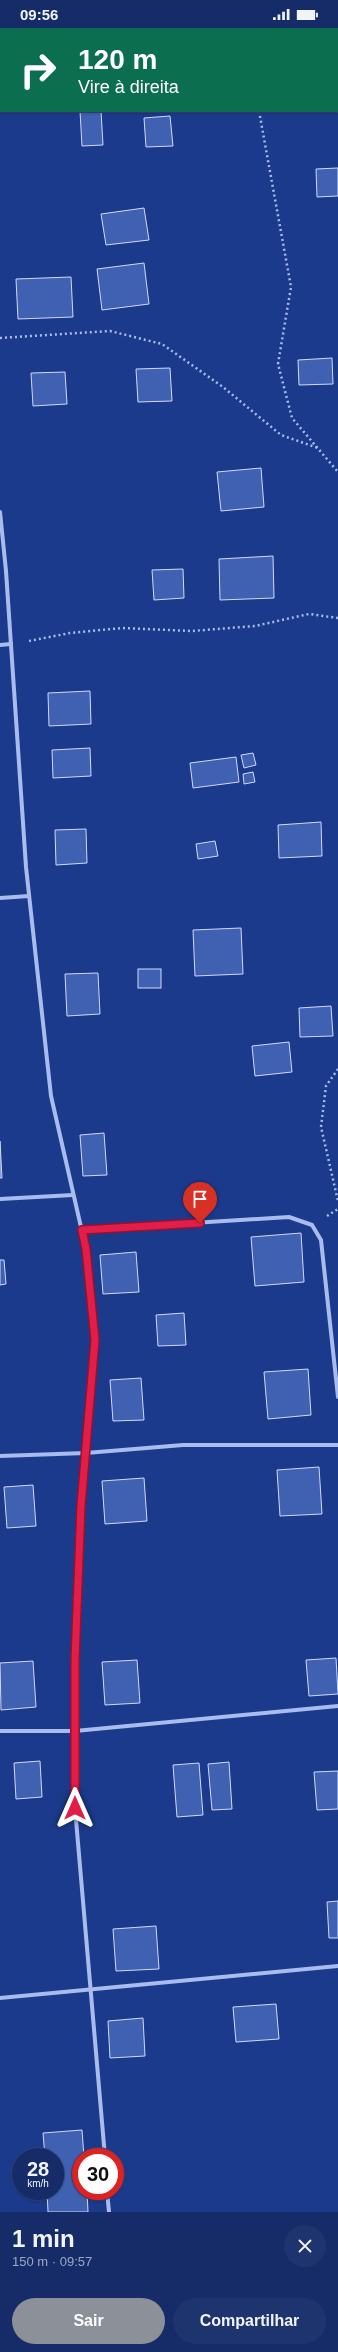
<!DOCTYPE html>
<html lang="pt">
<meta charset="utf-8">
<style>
body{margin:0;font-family:Helvetica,sans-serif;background:#1e346f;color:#f1f3f6;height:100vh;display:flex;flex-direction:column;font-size:15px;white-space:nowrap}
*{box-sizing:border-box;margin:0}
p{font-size:13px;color:#9da7c0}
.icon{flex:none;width:22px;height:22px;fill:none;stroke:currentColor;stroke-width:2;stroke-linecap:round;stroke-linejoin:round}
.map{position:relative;height:2184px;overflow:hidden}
.side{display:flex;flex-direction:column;background:#152c69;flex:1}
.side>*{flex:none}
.banner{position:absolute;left:0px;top:0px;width:338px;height:84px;box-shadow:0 1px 3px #0004,0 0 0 1px #34487d;background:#0b6e4f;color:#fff;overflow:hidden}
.speed{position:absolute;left:12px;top:2120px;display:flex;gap:8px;font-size:20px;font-weight:700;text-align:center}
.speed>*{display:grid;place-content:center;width:52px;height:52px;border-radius:50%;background:#152c69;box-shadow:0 1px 3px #0004,0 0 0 1px #34487d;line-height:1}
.speed small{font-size:10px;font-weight:400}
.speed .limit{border:6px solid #d22;background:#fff;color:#111}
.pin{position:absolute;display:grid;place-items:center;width:34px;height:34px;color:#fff;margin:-41px -17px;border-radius:50% 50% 50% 0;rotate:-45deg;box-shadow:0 0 4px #0007}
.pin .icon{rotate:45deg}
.me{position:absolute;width:44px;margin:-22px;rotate:0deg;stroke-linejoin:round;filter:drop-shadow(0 0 3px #0008)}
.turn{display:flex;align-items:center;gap:14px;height:84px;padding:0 12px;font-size:18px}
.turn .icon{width:52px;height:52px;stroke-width:2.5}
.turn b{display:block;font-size:28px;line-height:34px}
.round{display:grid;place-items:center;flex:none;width:42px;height:42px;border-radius:21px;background:#1e346f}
.summary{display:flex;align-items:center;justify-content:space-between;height:68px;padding:0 12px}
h1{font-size:24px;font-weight:800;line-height:30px}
.primary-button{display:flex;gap:8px;margin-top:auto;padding:8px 12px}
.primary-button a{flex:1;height:46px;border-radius:24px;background:#8c9099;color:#fff;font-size:16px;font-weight:800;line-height:46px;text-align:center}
.primary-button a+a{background:#1e346f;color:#f1f3f6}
.status{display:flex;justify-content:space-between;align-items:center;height:28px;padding:0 20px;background:#152c69;direction:ltr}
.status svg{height:11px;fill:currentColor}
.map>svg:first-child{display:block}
.building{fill:#4060b2;stroke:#cedaf9}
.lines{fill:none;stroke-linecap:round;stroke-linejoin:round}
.path{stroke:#a8bced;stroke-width:2.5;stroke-dasharray:2 3;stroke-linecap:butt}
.minor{stroke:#a8bced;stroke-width:4}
.route-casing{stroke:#92132f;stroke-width:10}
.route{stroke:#e11d48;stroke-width:7}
</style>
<div class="status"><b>09:56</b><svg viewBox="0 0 49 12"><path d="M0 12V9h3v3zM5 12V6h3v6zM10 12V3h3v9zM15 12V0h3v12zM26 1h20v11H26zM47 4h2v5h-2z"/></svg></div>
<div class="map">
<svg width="338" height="2184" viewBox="0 0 338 2184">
<rect width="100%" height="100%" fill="#1c3a8c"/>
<g class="building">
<polygon points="80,83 101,83 103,117 82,118"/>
<polygon points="170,88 173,118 146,119 144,90"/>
<polygon points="338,140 338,168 317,169 316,141"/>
<polygon points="144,180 149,212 106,217 101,186"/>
<polygon points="144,235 149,276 102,282 97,241"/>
<polygon points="71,249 73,289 18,291 16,251"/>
<polygon points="332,330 333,356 299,357 298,332"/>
<polygon points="170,340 172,373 138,374 136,341"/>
<polygon points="65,344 67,376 33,378 31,345"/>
<polygon points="261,440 264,479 221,483 217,444"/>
<polygon points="273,528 274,570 220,572 219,531"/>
<polygon points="183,541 184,570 154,572 152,542"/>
<polygon points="90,663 91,696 49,698 48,665"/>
<polygon points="90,720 91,748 53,750 52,722"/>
<polygon points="253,725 256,737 244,740 241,727"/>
<polygon points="236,729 239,754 193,760 190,735"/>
<polygon points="253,744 255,754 244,756 243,746"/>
<polygon points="321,794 322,828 279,830 278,797"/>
<polygon points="86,801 87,835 56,837 55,802"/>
<polygon points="215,813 218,828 198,831 196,816"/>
<polygon points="241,900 243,946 195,948 193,902"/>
<rect x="138" y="941" width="23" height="19"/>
<polygon points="98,945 100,986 67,988 65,946"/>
<polygon points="331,978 333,1008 300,1009 299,980"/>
<polygon points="289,1014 292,1044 255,1048 252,1018"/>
<polygon points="104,1105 107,1147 83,1148 80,1107"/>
<polygon points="0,1113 2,1150 0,1150"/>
<polygon points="301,1205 304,1254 255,1258 251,1209"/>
<polygon points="136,1224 139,1264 103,1266 100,1227"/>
<polygon points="0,1232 4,1232 6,1256 0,1257"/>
<polygon points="184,1285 186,1317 158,1318 156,1287"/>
<polygon points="308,1341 311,1387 268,1391 264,1344"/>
<polygon points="141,1350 144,1392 113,1393 110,1352"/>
<polygon points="319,1439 322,1486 280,1488 277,1442"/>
<polygon points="144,1450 147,1493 105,1496 102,1453"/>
<polygon points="33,1457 36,1498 7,1500 4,1459"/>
<polygon points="336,1630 338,1666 309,1668 306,1632"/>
<polygon points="137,1632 140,1675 105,1677 102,1634"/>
<polygon points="33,1633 36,1679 1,1682 0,1635"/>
<polygon points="40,1733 42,1769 16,1771 14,1735"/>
<polygon points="229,1734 232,1781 212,1782 208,1736"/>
<polygon points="199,1735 203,1787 177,1789 173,1737"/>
<polygon points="338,1743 338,1781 317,1782 314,1744"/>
<polygon points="338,1873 338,1910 329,1910 327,1874"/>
<polygon points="156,1898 159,1941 116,1943 113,1901"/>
<polygon points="276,1976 279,2011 236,2014 233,1979"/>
<polygon points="143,1990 145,2028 110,2030 108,1993"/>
<polygon points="82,2102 84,2129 81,2129 81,2163 87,2163 88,2184 48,2184 47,2163 55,2163 55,2129 45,2129 43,2105"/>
</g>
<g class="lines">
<g class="path">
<polyline points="238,0 238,1"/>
<polyline points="259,83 291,259 278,336 292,390 338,444"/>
<polyline points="0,310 110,303 162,316 223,359 281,407 318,420"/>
<polyline points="29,613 70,605 122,600 192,603 255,598 309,586 338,590"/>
<polyline points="338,1041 326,1058 321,1099 338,1173"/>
<polyline points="327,1188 338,1181"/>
</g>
<g class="minor">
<polyline points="0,484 6,543 26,839 51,1068 86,1221 95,1312 81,1478 75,1632 75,1780 105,2129"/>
<polyline points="0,617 11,616"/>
<polyline points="0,870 29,868"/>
<polyline points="0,1171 73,1167"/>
<polyline points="81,1202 289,1189 312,1197 321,1212 338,1369"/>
<polyline points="0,1428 86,1425 183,1417 338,1417"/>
<polyline points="0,1703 75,1703 338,1678"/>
<polyline points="0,1970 338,1938"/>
<polyline points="107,2163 109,2184"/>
</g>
</g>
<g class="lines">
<defs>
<polyline id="route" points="75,1780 75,1632 81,1478 95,1312 86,1221 82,1202 200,1195"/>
</defs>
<use href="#route" class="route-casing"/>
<use href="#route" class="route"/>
</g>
</svg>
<div class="speed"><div>28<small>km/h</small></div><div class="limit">30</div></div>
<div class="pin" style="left:200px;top:1195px;background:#d93025"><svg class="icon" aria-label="arrive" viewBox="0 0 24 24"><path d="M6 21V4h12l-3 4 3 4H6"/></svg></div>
<svg class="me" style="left:75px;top:1780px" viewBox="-20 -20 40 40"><path d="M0-17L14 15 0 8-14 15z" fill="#e11d48" stroke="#fff" stroke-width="4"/></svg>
<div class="banner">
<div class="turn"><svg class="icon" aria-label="right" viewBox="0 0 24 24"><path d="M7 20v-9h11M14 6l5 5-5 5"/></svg><div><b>120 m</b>Vire à direita</div></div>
</div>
</div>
<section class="side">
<div class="summary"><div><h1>1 min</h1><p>150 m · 09:57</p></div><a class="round"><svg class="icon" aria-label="close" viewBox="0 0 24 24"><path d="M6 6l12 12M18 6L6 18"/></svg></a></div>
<div class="primary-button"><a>Sair</a><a>Compartilhar</a></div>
</section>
